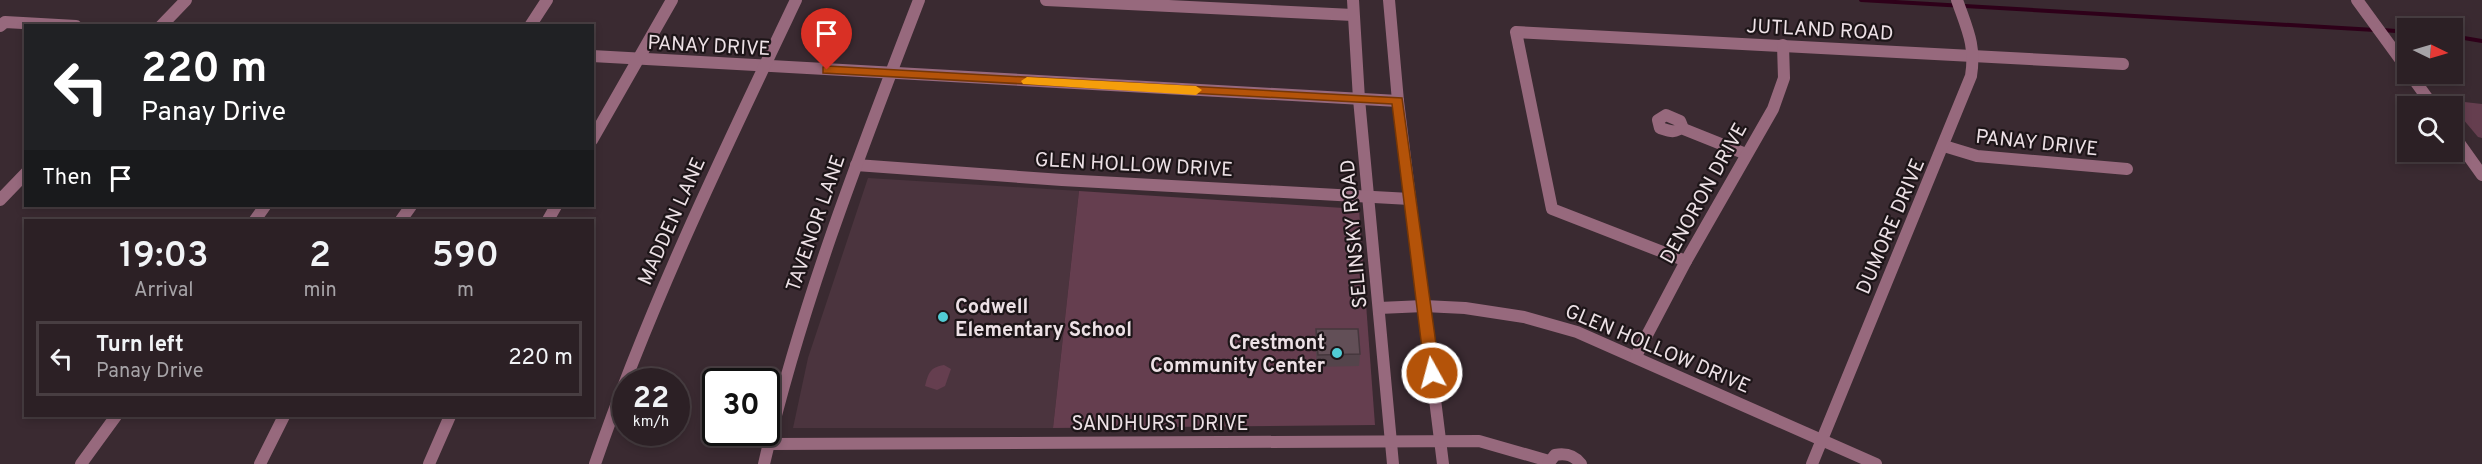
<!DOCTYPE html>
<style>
body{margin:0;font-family:Overpass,sans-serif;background:#382d32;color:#f1f3f6;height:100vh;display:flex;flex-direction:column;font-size:22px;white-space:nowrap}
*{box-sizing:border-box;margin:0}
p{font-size:20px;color:#a6a3a7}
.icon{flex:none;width:33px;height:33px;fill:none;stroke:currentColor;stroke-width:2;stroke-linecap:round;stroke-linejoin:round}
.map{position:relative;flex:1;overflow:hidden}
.panel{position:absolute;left:24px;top:219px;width:570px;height:198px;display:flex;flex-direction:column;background:#2c2025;border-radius:0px;box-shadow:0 3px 9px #0003,0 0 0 2px #483e42}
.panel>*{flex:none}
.hud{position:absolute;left:24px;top:24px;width:570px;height:183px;border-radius:0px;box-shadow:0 3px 9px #0003,0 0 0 2px #483e42;background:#202124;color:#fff;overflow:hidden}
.needle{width:39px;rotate:95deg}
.controls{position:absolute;left:2397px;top:18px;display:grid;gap:12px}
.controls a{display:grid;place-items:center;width:66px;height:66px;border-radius:0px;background:#2c2025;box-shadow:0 3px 9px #0003,0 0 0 2px #483e42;font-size:30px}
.speed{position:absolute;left:612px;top:368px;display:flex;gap:12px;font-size:30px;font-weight:700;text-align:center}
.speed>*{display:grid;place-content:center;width:78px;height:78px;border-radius:50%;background:#2c2025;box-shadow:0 3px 9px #0003,0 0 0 2px #483e42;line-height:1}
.speed small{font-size:15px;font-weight:400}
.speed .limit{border:3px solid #111;border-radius:9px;background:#fff;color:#111}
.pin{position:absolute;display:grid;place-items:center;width:51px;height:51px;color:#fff;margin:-62px -26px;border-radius:50% 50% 50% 0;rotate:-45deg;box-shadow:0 0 6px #0007}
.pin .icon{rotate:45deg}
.me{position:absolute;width:66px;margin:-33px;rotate:353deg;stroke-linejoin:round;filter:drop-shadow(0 0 4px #0008)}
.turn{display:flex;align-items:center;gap:21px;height:126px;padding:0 18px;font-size:27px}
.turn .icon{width:78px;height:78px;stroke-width:2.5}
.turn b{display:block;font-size:42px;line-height:51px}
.then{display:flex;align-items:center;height:57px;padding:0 18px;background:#0003;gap:12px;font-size:22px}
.eta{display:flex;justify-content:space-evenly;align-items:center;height:102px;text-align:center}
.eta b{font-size:36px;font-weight:600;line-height:42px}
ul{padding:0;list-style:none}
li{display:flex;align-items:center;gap:18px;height:75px;margin:0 12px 9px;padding:0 6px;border:3px solid #483e42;border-radius:0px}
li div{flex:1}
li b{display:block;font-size:22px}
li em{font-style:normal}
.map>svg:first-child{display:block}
.built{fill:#4b343e}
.green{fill:#653e4f}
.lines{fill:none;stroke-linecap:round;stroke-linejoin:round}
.stream{stroke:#2e0019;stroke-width:4}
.street{stroke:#97697d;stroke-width:12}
.wall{fill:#54444b}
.building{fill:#624f57;stroke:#45373d;stroke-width:1.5}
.route{fill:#b45309;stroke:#753606;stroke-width:1.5}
.slow{fill:#f59e0b}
.poi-dot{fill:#51ccd5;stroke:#1d1518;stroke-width:2}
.labels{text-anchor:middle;stroke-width:4.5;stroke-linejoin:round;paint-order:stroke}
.street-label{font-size:20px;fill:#ede1e6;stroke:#1d1518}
.poi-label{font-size:20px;font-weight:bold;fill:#ede1e6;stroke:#1d1518;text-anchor:start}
</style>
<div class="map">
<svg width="2482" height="464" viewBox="0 0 2482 464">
<rect width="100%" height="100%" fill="#3a2a31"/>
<polygon class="built" points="868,178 1079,191 1053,428 793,428 808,358"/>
<g class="green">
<polygon points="2447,100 2482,104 2482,138 2478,137"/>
<polygon points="1079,191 1359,209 1375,425 1053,428"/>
<path d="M 944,365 L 951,369 L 945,386 L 937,390 L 925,386 C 928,374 930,367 944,365 Z"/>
</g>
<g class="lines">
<g class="stream">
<polyline points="1861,0 2375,30"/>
<polyline points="2383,30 2408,32"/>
<polyline points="2452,36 2482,41"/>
</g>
<g class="street">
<polyline points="1046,0 1353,15"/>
<polyline points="1353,0 1359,99 1393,464"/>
<polyline points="1389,0 1398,101 1443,464"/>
<polyline points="2357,0 2408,70"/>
<polyline points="0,26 5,22 76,26"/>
<polyline points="161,26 186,0"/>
<polyline points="530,26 547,0"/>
<polyline points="592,56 1398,101"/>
<polyline points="2410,74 2433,106"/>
<path d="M 1666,115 L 1680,121 L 1682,126 C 1676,134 1669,131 1660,128 L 1658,120 Z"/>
<polyline points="1681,128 1746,154"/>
<polyline points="2452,133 2482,175"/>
<polyline points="592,140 672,0"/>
<polyline points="1944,146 1977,156 2127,169"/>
<polyline points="856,165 1062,180 1410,199"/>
<polyline points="0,200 26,173"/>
<polyline points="255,220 265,206"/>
<polyline points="401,220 411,206"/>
<polyline points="548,220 556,206"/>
<polyline points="1686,261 1552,209 1516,32 2123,64"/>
<polyline points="1379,308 1424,306 1465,308 1524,317 1577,332 1876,464"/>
<polyline points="1636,356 1686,261 1773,109 1784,78 1783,45"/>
<polyline points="768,444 1479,441 1549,461"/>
<polyline points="81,464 116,416"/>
<polyline points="260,464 284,416"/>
<polyline points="429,464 450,416"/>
<path d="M 595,464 C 650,304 723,153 796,0"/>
<path d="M 764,464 C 801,304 860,153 919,0"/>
<path d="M 1548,464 L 1555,455 C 1566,453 1574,455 1581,464"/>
<path d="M 1812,464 L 1971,76 C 1976,45 1967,29 1957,0"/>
</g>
</g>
<polygon class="wall" points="1316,329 1360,354 1359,366 1317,367 1315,340"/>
<polygon class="building" points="1316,329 1358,329 1360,354 1318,355"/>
<polygon class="route" points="827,66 1402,98 1440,373 1437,377 1427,377 1425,373 1392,104 823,73 823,67"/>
<polygon class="slow" points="1027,77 1196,86 1202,90 1196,95 1023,84 1021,81"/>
<g class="poi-dot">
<circle cx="943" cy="317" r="6"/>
<circle cx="1337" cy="353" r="6"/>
</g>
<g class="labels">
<g class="street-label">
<text transform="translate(1820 29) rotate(3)" y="7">JUTLAND ROAD</text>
<text transform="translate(709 45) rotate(3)" y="7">PANAY DRIVE</text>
<text transform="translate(2037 142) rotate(6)" y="7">PANAY DRIVE</text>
<text transform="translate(1134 164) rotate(3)" y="7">GLEN HOLLOW DRIVE</text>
<text transform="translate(1703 193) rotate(-61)" y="7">DENORON DRIVE</text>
<text transform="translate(671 221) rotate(-66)" y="7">MADDEN LANE</text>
<text transform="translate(815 223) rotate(-71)" y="7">TAVENOR LANE</text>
<text transform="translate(1890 226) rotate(-67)" y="7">DUMORE DRIVE</text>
<text transform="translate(1353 234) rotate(-95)" y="7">SELINSKY ROAD</text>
<text transform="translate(1658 348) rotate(23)" y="7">GLEN HOLLOW DRIVE</text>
<text x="1160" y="430">SANDHURST DRIVE</text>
</g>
<g class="poi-label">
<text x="955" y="313">Codwell<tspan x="955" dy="23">Elementary School</tspan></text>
<text x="1325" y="349" text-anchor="end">Crestmont<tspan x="1325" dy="23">Community Center</tspan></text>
</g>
</g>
</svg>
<div class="controls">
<a><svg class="needle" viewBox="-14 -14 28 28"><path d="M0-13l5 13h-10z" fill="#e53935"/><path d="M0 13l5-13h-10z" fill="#a6a3a7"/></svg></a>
<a><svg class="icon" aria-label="search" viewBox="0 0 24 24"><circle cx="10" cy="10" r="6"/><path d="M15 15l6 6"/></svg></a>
</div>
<div class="speed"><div>22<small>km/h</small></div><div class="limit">30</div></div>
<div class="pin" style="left:827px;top:70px;background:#d93025"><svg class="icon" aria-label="arrive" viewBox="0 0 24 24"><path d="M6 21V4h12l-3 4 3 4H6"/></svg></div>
<svg class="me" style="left:1432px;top:373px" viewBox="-20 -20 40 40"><circle r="17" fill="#b45309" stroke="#fff" stroke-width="3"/><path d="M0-11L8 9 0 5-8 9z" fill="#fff"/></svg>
<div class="hud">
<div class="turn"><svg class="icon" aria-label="left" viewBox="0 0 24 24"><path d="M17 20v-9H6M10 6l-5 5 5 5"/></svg><div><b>220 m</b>Panay Drive</div></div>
<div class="then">Then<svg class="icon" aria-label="arrive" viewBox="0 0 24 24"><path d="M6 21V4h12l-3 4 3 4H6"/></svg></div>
</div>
<section class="panel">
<div class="eta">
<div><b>19:03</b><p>Arrival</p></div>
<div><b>2</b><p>min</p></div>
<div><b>590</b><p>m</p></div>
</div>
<ul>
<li><svg class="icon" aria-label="left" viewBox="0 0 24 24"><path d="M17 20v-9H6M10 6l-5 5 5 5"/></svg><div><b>Turn left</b><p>Panay Drive</p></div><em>220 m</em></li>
</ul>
</section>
</div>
